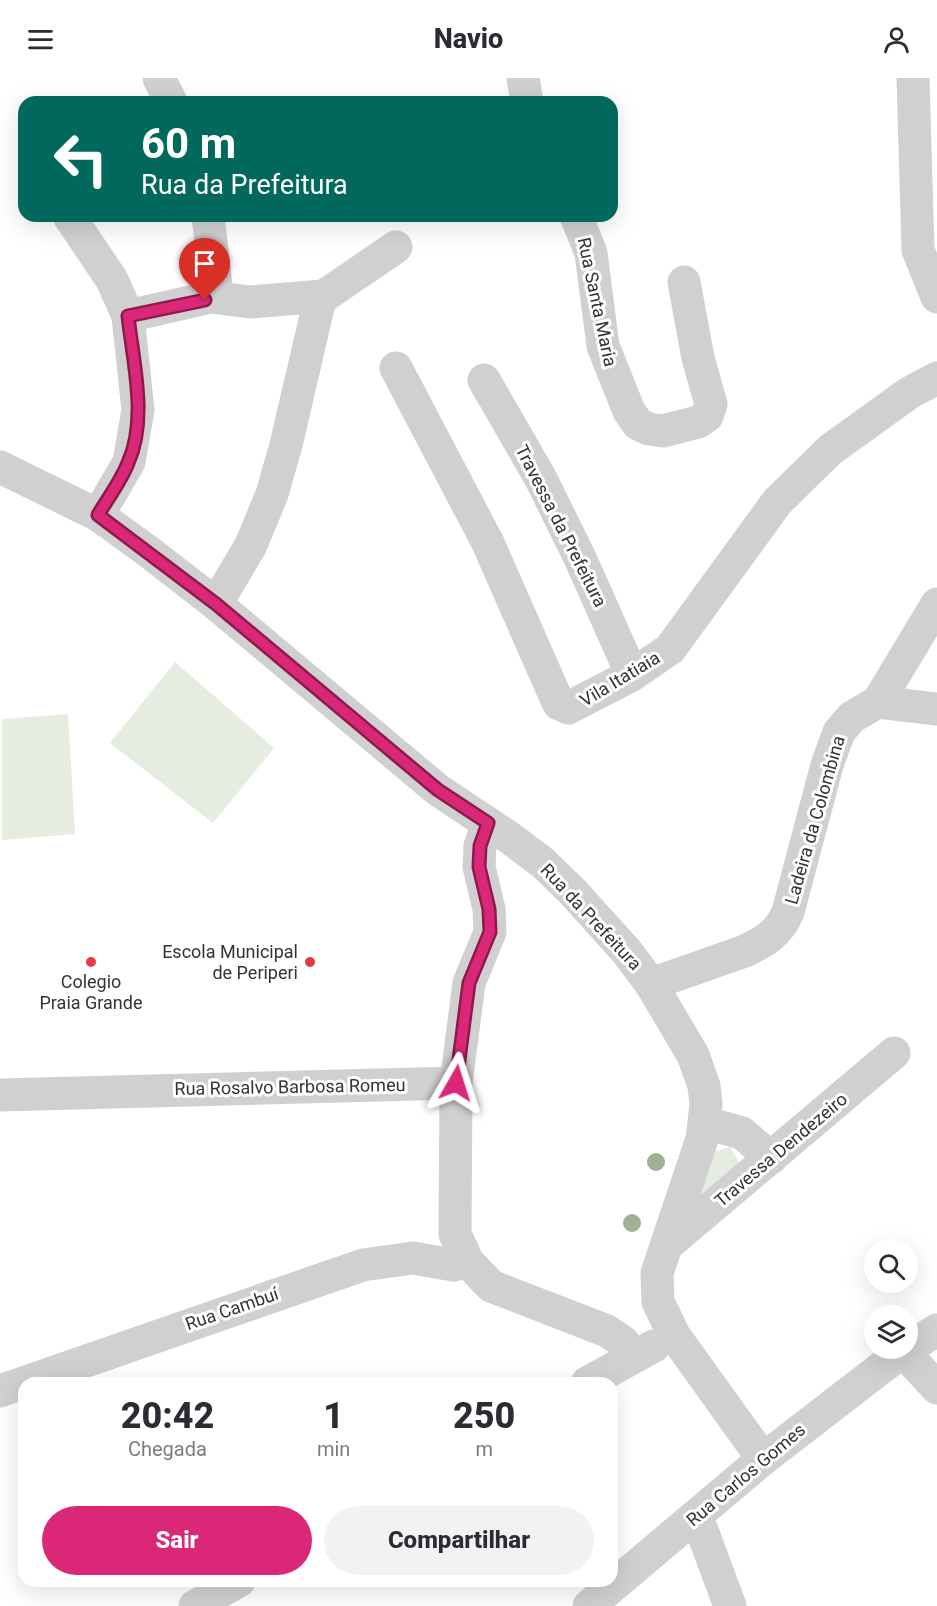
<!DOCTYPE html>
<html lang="pt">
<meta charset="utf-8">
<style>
body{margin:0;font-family:Roboto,sans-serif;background:#f2f2f3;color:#2b2b33;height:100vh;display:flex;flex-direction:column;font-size:22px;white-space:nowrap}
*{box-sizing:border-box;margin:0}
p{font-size:20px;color:#7c7c81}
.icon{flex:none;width:33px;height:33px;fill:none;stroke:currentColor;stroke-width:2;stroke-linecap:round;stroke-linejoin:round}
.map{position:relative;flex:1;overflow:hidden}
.side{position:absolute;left:18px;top:1299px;width:600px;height:210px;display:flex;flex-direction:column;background:#fff;border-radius:18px;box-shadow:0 6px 24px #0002}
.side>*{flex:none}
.top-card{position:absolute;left:18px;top:18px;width:600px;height:126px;border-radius:18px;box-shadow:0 6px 24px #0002;background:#00695c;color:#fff;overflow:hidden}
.buttons{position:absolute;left:864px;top:1161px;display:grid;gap:12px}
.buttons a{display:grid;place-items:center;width:54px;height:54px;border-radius:50%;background:#fff;box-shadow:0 6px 24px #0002;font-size:30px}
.pin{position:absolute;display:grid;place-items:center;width:51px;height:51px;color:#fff;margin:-62px -26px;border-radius:50% 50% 50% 0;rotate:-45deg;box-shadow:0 0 6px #0007}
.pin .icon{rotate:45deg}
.me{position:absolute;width:66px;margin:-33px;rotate:6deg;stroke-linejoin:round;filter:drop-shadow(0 0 4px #0008)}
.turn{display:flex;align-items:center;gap:21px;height:126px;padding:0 24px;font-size:27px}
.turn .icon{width:78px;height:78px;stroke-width:2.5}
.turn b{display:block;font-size:42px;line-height:51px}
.eta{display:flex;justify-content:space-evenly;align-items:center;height:102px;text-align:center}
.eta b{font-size:36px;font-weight:800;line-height:42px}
.cta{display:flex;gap:12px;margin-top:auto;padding:12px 24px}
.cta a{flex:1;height:69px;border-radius:36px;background:#db2777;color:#fff;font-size:24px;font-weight:800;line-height:69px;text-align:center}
.cta a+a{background:#f2f2f3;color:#2b2b33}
header{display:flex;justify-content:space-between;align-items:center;height:78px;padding:0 24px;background:#fff;font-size:27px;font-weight:800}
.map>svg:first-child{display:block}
.green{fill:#e6ecdf}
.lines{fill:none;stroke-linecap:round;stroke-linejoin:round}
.minor{stroke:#d0d0d0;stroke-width:33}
.tree{fill:#a2b095}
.route-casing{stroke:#8e194d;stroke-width:15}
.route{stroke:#db2777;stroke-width:10}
.poi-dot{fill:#e63946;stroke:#fff;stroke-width:2}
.labels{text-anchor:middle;stroke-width:6;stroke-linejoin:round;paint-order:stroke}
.street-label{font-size:18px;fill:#333;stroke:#fff}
.poi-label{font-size:18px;fill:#333;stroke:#fff;text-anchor:end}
</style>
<header><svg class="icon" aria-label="menu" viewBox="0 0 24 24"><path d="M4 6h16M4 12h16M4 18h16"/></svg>Navio<svg class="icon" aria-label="person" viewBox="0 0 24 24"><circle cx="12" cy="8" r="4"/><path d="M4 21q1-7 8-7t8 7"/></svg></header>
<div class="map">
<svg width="937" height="1528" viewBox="0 0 937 1528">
<rect width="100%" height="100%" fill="#fff"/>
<g class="green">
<polygon points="175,584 274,670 213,745 110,665"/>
<polygon points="68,636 75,756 2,762 2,641"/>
<polygon points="730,1069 743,1091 685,1154 705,1076"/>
</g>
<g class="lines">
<g class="minor">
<polyline points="159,0 171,24"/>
<polyline points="523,0 527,24"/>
<polyline points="913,0 918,172 937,219"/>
<polyline points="69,138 112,202 128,238 138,332 129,384 98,437"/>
<polyline points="576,138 591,175 603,268 629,333 638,346 649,351 663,353 698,344 707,338 711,326 698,280 684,204"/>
<polyline points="211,219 250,224 324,218 396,169"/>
<polyline points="128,238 211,219 216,207 208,138"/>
<polyline points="396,290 488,465 556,620 559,626 568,630 632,597 670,571 777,424 830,372 909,315 937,300"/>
<polyline points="484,302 541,401 580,480 632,597"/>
<polyline points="0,389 98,437 149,474 216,526 438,712 510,760 543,785 572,813 627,874 651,906 693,977 704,1008 706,1026 702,1061 657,1195 658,1224 674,1257 763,1381"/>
<polyline points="216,526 251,467 272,416 286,367 319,225 324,218"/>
<polyline points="878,624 937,631"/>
<polyline points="488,745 480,768 479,789 489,831 490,854 469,905 456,1005 455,1156 468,1184 491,1208 607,1253 623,1264 635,1278"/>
<path d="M 651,906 L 745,873 C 766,863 779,855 788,834 L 827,687 L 839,654 L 852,639 L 878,624 L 937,526"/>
<polyline points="0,1017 456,1005"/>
<polyline points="706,1045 742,1055 771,1080"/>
<polyline points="667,1167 894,975"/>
<polyline points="908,1270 937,1252"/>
<polyline points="903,1273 937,1310"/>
<polyline points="587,1305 654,1268"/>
<polyline points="0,1313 363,1187 413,1180 453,1187 468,1184"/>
<polyline points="697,1439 730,1528"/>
<polyline points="195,1528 239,1503"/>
<polyline points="589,1528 763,1381 907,1270"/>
</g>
</g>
<g class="tree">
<circle cx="656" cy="1084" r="9"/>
<circle cx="632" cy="1145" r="9"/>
</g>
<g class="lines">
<defs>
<path id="route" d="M 205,222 L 128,238 C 133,284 148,341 128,385 C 121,403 108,420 98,437 L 216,526 L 438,712 L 488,745 L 480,768 L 479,789 L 489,831 L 490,854 L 469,905 L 456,1005"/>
</defs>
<use href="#route" class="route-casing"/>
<use href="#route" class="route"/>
</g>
<g class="poi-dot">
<circle cx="91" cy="884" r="6"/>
<circle cx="310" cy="884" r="6"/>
</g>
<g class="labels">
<g class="street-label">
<text transform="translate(597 224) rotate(78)" y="6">Rua Santa Maria</text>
<text transform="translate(561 448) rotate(63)" y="6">Travessa da Prefeitura</text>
<text transform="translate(620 601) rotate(-31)" y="6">Vila Itatiaia</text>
<text transform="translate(815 742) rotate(-74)" y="6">Ladeira da Colombina</text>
<text transform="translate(591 839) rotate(47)" y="6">Rua da Prefeitura</text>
<text transform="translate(290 1009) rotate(-1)" y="6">Rua Rosalvo Barbosa Romeu</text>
<text transform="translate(781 1072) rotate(-40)" y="6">Travessa Dendezeiro</text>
<text transform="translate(232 1231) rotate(-19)" y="6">Rua Cambuí</text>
<text transform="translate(746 1397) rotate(-40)" y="6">Rua Carlos Gomes</text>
</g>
<g class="poi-label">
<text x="298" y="880">Escola Municipal<tspan x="298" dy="21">de Periperi</tspan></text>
<text x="91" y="910" text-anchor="middle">Colegio<tspan x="91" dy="21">Praia Grande</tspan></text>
</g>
</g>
</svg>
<div class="buttons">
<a><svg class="icon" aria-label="search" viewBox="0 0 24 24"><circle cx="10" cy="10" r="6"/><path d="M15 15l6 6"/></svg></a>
<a><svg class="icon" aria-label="layers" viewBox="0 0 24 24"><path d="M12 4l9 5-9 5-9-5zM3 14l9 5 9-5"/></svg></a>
</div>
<div class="pin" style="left:205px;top:222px;background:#d93025"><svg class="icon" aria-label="arrive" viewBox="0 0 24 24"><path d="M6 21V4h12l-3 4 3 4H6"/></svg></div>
<svg class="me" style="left:456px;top:1005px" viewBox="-20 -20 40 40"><path d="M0-17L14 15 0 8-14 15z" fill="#db2777" stroke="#fff" stroke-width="4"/></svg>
<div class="top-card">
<div class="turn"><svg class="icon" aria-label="left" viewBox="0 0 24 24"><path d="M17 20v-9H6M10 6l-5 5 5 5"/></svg><div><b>60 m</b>Rua da Prefeitura</div></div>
</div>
<section class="side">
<div class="eta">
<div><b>20:42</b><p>Chegada</p></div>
<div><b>1</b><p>min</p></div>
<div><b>250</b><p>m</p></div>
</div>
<div class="cta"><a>Sair</a><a>Compartilhar</a></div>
</section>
</div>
